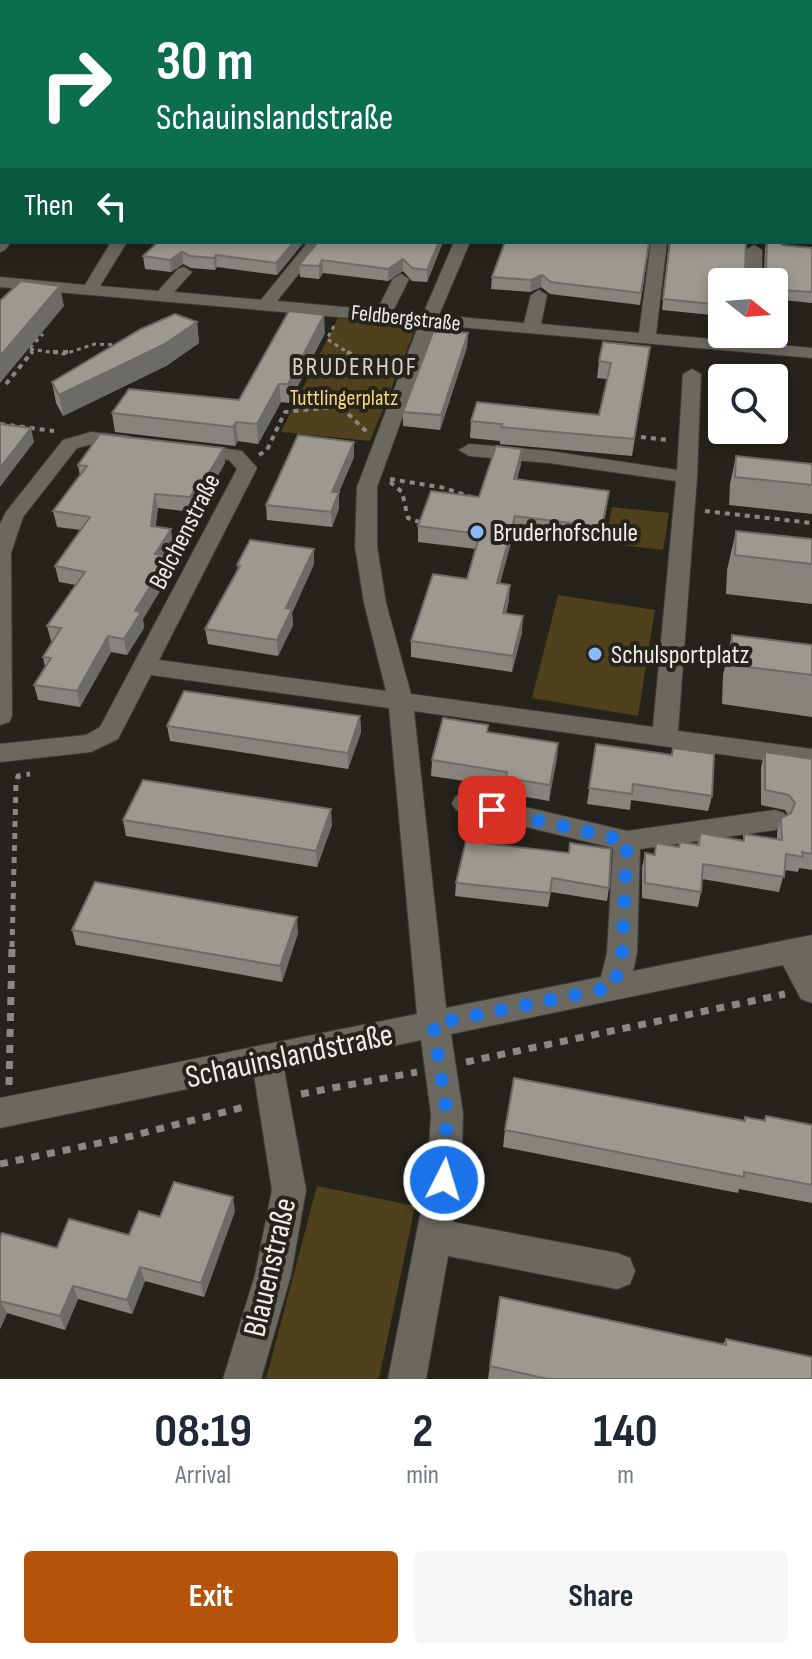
<!DOCTYPE html>
<meta charset="utf-8">
<style>
body{margin:0;font-family:"Sofia Sans Condensed",sans-serif;background:#f6f6f7;color:#1f2937;height:100vh;display:flex;flex-direction:column;font-size:30px;white-space:nowrap}
*{box-sizing:border-box;margin:0}
p{font-size:26px;color:#747a83}
.icon{flex:none;width:44px;height:44px;fill:none;stroke:currentColor;stroke-width:2;stroke-linecap:round;stroke-linejoin:round}
.map{position:relative;height:1379px;overflow:hidden}
.panel{display:flex;flex-direction:column;background:#fff;flex:1}
.panel>*{flex:none}
.guide{position:absolute;left:0px;top:0px;width:812px;height:244px;box-shadow:0 4px 12px #0003;background:#0b6e4f;color:#fff;overflow:hidden}
.needle{width:52px;rotate:107deg}
.controls{position:absolute;left:708px;top:268px;display:grid;gap:16px}
.controls a{display:grid;place-items:center;width:80px;height:80px;border-radius:8px;background:#fff;box-shadow:0 4px 12px #0003;font-size:40px}
.pin{position:absolute;display:grid;place-items:center;width:68px;height:68px;color:#fff;margin:-34px;border-radius:16px;box-shadow:0 4px 12px #0006}
.me{position:absolute;width:88px;margin:-44px;rotate:5deg;stroke-linejoin:round;filter:drop-shadow(0 0 6px #0008)}
.turn{display:flex;align-items:center;gap:28px;height:168px;padding:0 24px;font-size:36px}
.turn .icon{width:104px;height:104px;stroke-width:2.5}
.turn b{display:block;font-size:56px;line-height:68px}
.then{display:flex;align-items:center;height:76px;padding:0 24px;background:#0003;gap:16px;font-size:30px}
.eta{display:flex;justify-content:space-evenly;align-items:center;height:136px;text-align:center}
.eta b{font-size:48px;font-weight:700;line-height:56px}
.button{display:flex;gap:16px;margin-top:auto;padding:16px 24px}
.button a{flex:1;height:92px;border-radius:8px;background:#b45309;color:#fff;font-size:32px;font-weight:700;line-height:92px;text-align:center}
.button a+a{background:#f6f6f7;color:#1f2937}
.map>svg:first-child{display:block}
.green{fill:#4e411c}
.lines{fill:none;stroke-linecap:round;stroke-linejoin:round}
.minor-casing{stroke:#403d38;stroke-width:2}
.path-far4{stroke:#8a8882;stroke-width:2;stroke-dasharray:3 3;stroke-linecap:butt}
.path-far3{stroke:#8a8882;stroke-width:3;stroke-dasharray:4 4;stroke-linecap:butt}
.path-far2{stroke:#8a8882;stroke-width:4;stroke-dasharray:5 5;stroke-linecap:butt}
.path-far1{stroke:#8a8882;stroke-width:5;stroke-dasharray:6 6;stroke-linecap:butt}
.path{stroke:#8a8882;stroke-width:7;stroke-dasharray:8 8;stroke-linecap:butt}
.minor{fill:#6b6860;fill-rule:evenodd}
.wall{fill:#86847d}
.shaded-wall{fill:#6d6b66}
.building{fill:#9c9991;stroke:#6d6b66;stroke-width:2}
.route{stroke:#1a73e8;stroke-width:14;stroke-dasharray:0 25.2}
.poi-dot{fill:#8bbafc;stroke:#26231c;stroke-width:3}
.labels{text-anchor:middle;stroke-width:8;stroke-linejoin:round;paint-order:stroke}
.far-street-label{font-size:22px;fill:#edece7;stroke:#26231c}
.far-park-label{font-size:22px;fill:#fbd87a;stroke:#26231c}
.far-quarter-label{font-size:26px;letter-spacing:2px;fill:#d6d3c9;stroke:#26231c}
.street-label{font-size:26px;fill:#edece7;stroke:#26231c}
.poi-label{font-size:26px;fill:#edece7;stroke:#26231c;text-anchor:start}
.near-street-label{font-size:32px;fill:#edece7;stroke:#26231c}
</style>
<div class="map">
<svg width="812" height="1379" viewBox="0 0 812 1379">
<rect width="100%" height="100%" fill="#26231c"/>
<g class="green">
<polygon points="549,0 812,0 812,242 810,2 539,2"/>
<polygon points="338,318 417,325 370,441 281,432"/>
<polygon points="612,507 669,513 663,550 605,543"/>
<polygon points="558,595 655,610 638,716 532,698"/>
<polygon points="317,1186 415,1206 379,1379 266,1379"/>
</g>
<g class="lines">
<defs>
<g id="minor">
<polygon points="244,0 262,0 243,2"/>
<polygon points="323,0 336,0 337,2 324,2"/>
<polygon points="353,0 366,0 367,2 354,2"/>
<polygon points="0,238 2,242 11,242 5,250 0,252"/>
<polygon points="111,242 127,242 100,286 158,291 178,269 184,267 192,272 174,292 261,300 308,242 324,242 277,301 377,310 393,279 401,274 409,279 393,311 423,314 454,242 470,242 439,315 524,323 531,295 539,290 547,295 541,324 639,333 651,242 667,242 656,334 812,348 812,358 436,325 377,487 377,546 386,603 411,694 653,727 676,481 549,463 469,456 459,450 469,444 549,451 677,470 683,374 692,369 701,374 697,477 678,731 812,749 812,767 414,711 446,1008 601,977 607,953 613,848 456,810 452,803 456,796 465,793 627,831 775,810 784,813 788,820 784,827 775,830 640,849 637,953 633,971 812,935 812,1003 801,999 783,965 451,1034 463,1114 461,1180 453,1222 617,1253 630,1258 635,1271 630,1284 617,1289 448,1256 426,1379 388,1379 427,1180 431,1114 421,1040 284,1069 306,1190 291,1275 261,1379 223,1379 255,1275 272,1190 254,1075 0,1128 0,1098 417,1014 389,708 151,675 118,739 91,752 0,762 0,744 86,735 100,727 237,469 229,460 185,454 182,450 192,444 242,451 257,468 159,660 386,691 364,603 355,546 357,487 419,324 0,287 0,277 85,285"/>
<polygon points="754,245 762,250 762,282 746,282 746,250"/>
<polygon points="91,432 128,436 138,442 128,448 92,444 77,448 23,517 11,553 12,716 9,722 0,725 0,524 6,512 63,440"/>
</g>
</defs>
<use href="#minor" class="minor-casing"/>
<g class="path-far4">
<polyline points="305,0 309,2"/>
<polyline points="199,2 204,0"/>
<polyline points="539,2 549,0"/>
</g>
<g class="path-far3">
<polyline points="0,217 2,214"/>
<polyline points="334,326 327,339 350,354"/>
<polyline points="22,348 64,354 95,344 118,345"/>
<polyline points="33,354 29,349 43,334"/>
</g>
<g class="path-far2">
<polyline points="53,352 69,352"/>
<polyline points="347,352 390,371"/>
<polyline points="6,384 32,352"/>
<polyline points="341,407 368,433"/>
<polyline points="0,424 54,431"/>
<polyline points="641,437 668,440"/>
<polyline points="259,455 267,450 285,412 379,402"/>
<polyline points="390,479 445,488 474,498"/>
<polyline points="390,482 402,492 408,518 425,524"/>
<polyline points="705,511 812,523"/>
</g>
<polyline class="path-far1" points="12,947 16,784 18,776 30,774"/>
<g class="path">
<polyline points="466,1062 785,994"/>
<polyline points="9,1085 12,945"/>
<polyline points="301,1094 417,1072"/>
<polyline points="0,1164 132,1136 248,1106"/>
</g>
<use href="#minor" class="minor"/>
</g>
<g class="wall">
<polygon points="158,242 304,242 277,275 217,267 215,270 191,268 183,264 171,272 145,269 143,256"/>
<polygon points="443,242 427,282 412,281 403,271 388,281 323,273 319,279 300,277 299,265"/>
<polygon points="650,242 640,305 550,294 541,287 530,292 491,289 492,277"/>
<polygon points="669,242 745,272 748,275 764,274 765,249 766,242 782,245 812,248 812,303 783,300 783,310 781,321 774,320 774,282 722,282 722,316 662,310"/>
<polygon points="197,322 199,343 166,366 63,416 56,403 52,382"/>
<polygon points="325,333 289,403 281,402 258,444 238,441 235,446 115,432 112,413 239,400"/>
<polygon points="468,333 467,347 440,430 403,426 403,412"/>
<polygon points="650,347 632,456 500,444 500,441 470,438 471,421 599,415 607,379 597,378 599,361"/>
<polygon points="354,442 354,457 339,492 339,508 332,527 267,520 266,505"/>
<polygon points="522,449 521,464 517,479 607,506 600,543 514,531 500,583 509,600 506,614 522,632 512,672 411,657 411,641 467,579 476,549 418,542 418,526 479,497"/>
<polygon points="736,456 812,464 812,514 729,505 730,484"/>
<polygon points="225,463 206,496 202,496 192,512 158,508 155,527 173,544 166,555 172,571 143,619 144,628 127,655 111,652 80,707 38,700 34,685 45,667 43,657 52,641 51,641 47,626 76,585 59,582 55,566 81,530 57,527 53,511 80,476 78,465"/>
<polygon points="736,531 812,539 812,604 726,594 727,570"/>
<polygon points="314,549 314,564 292,613 293,625 278,656 208,644 205,629 238,570 237,565"/>
<polygon points="732,635 812,645 812,717 722,704 723,675"/>
<polygon points="360,716 361,732 348,769 170,741 167,726"/>
<polygon points="488,725 488,732 558,743 549,801 504,793 505,787 431,776 432,760"/>
<polygon points="596,744 671,755 673,748 712,796 708,811 631,800 630,810 587,804"/>
<polygon points="765,752 812,759 812,870 799,868 798,872 785,870 779,892 702,879 701,892 698,907 642,898 642,868 645,853 654,854 656,843 679,847 697,845 700,833 743,840 744,834 777,839 777,833 781,818 788,815 785,810 761,805 761,767"/>
<polygon points="123,820 332,825 317,867 126,836"/>
<polygon points="569,853 609,888 607,901 551,892 548,907 455,896 456,883"/>
<polygon points="72,930 298,933 282,982 76,945"/>
<polygon points="766,1116 812,1125 812,1203 739,1189 738,1193 503,1147 505,1130 743,1121 745,1117 764,1120"/>
<polygon points="235,1211 204,1297 145,1281 132,1314 78,1299 65,1330 7,1313 0,1329 0,1237 57,1248 129,1235 160,1217"/>
<polygon points="500,1297 723,1344 726,1339 812,1379 488,1379"/>
</g>
<g class="shaded-wall">
<polygon points="294,242 304,242 277,275 276,263"/>
<polygon points="439,242 443,242 427,282 427,270"/>
<polygon points="182,252 183,264 171,272 170,260"/>
<polygon points="216,255 217,267 215,270 214,258"/>
<polygon points="403,259 403,271 388,281 388,269"/>
<polygon points="322,260 323,273 319,279 319,266"/>
<polygon points="542,275 541,287 530,292 531,280"/>
<polygon points="60,286 64,306 0,383 0,356"/>
<polygon points="324,315 325,333 289,403 288,384"/>
<polygon points="197,322 199,343 166,366 63,416 59,395"/>
<polygon points="468,333 467,347 440,430 441,415"/>
<polygon points="279,384 281,402 258,444 257,424"/>
<polygon points="236,422 238,441 235,446 233,427"/>
<polygon points="31,428 34,442 0,487 0,468"/>
<polygon points="354,442 354,457 332,507 332,492"/>
<polygon points="224,448 225,463 206,496 204,481"/>
<polygon points="522,449 521,464 513,494 514,479"/>
<polygon points="200,481 202,496 192,512 190,497"/>
<polygon points="339,492 339,508 332,527 331,512"/>
<polygon points="155,494 158,508 154,542 151,526"/>
<polygon points="515,516 514,531 496,599 497,583"/>
<polygon points="171,529 173,544 158,569 155,554"/>
<polygon points="314,549 314,564 292,613 293,625 278,656 277,640 286,608"/>
<polygon points="169,556 172,571 143,619 144,628 127,655 124,639 135,611"/>
<polygon points="510,585 509,600 502,629 503,613"/>
<polygon points="523,616 522,632 512,672 513,656"/>
<polygon points="108,636 111,652 80,707 77,691"/>
<polygon points="360,716 361,732 348,769 348,753"/>
<polygon points="558,743 557,759 549,801 550,785"/>
<polygon points="331,809 332,825 317,867 316,851"/>
<polygon points="297,917 298,933 282,982 280,966"/>
<polygon points="233,1197 235,1211 204,1297 201,1283"/>
<polygon points="140,1267 145,1281 132,1314 127,1300"/>
<polygon points="73,1286 78,1299 65,1330 60,1316"/>
<polygon points="0,1300 7,1313 0,1329"/>
</g>
<g class="building">
<polygon points="158,242 294,242 276,263 216,255 214,258 190,256 182,252 170,260 143,256"/>
<polygon points="318,242 439,242 427,270 412,268 403,259 388,269 322,260 319,266 299,265"/>
<polygon points="505,242 649,242 641,293 551,282 542,275 531,280 492,277"/>
<polygon points="670,242 746,242 745,272 748,275 766,274 767,242 781,242 782,245 812,248 812,292 782,290 783,310 774,310 774,282 722,282 722,305 663,299"/>
<polygon points="21,281 60,286 0,356 0,301"/>
<polygon points="289,311 324,315 288,384 279,384 257,424 236,422 233,427 112,413 129,389 239,400"/>
<polygon points="175,314 197,322 163,345 59,395 52,382 141,329"/>
<polygon points="434,330 468,333 441,415 403,412"/>
<polygon points="603,342 650,347 634,439 501,427 502,424 471,421 477,402 599,415 611,363 599,361"/>
<polygon points="0,424 31,428 0,468"/>
<polygon points="100,434 224,448 204,481 200,481 190,497 155,494 151,526 171,529 155,554 169,556 135,611 141,612 124,639 108,636 77,691 34,685 51,658 43,657 61,628 47,626 85,572 55,566 90,517 53,511 87,466 78,465"/>
<polygon points="298,435 354,442 332,492 339,492 331,512 266,505"/>
<polygon points="496,446 522,449 514,479 609,491 602,527 515,516 497,583 510,585 503,613 523,616 513,656 411,641 433,574 467,579 480,534 418,526 431,491 479,497"/>
<polygon points="736,456 812,464 812,485 735,477"/>
<polygon points="736,531 812,539 812,564 735,555"/>
<polygon points="250,540 314,549 286,608 292,609 277,640 205,629 240,566 237,565"/>
<polygon points="732,635 812,645 812,675 731,665"/>
<polygon points="184,691 360,716 348,753 167,726"/>
<polygon points="443,718 488,725 487,732 558,743 550,785 506,778 507,772 432,760"/>
<polygon points="596,744 672,755 673,748 714,754 712,796 633,784 632,794 589,788"/>
<polygon points="765,752 812,759 812,854 802,852 803,857 786,854 784,877 703,864 701,892 645,883 645,853 655,855 656,843 679,847 680,842 699,845 700,833 744,841 744,834 782,840 781,818 791,813 795,803 789,795 765,790"/>
<polygon points="143,780 331,809 316,851 123,820"/>
<polygon points="466,841 569,853 570,843 611,849 609,888 552,878 550,893 456,883"/>
<polygon points="95,882 297,917 280,966 72,930"/>
<polygon points="514,1078 745,1121 745,1117 765,1121 766,1116 812,1125 812,1185 744,1172 744,1177 505,1130"/>
<polygon points="174,1182 233,1197 201,1283 140,1267 127,1300 73,1286 60,1316 0,1301 0,1237 2,1233 57,1248 69,1219 129,1235 139,1211 160,1217"/>
<polygon points="500,1297 726,1345 726,1339 812,1357 812,1379 548,1379 490,1366"/>
</g>
<g class="lines">
<polyline class="route" points="444,1180 447,1114 433,1024 614,987 622,953 627,841 492,810"/>
</g>
<g class="poi-dot">
<circle cx="477" cy="532" r="8"/>
<circle cx="595" cy="654" r="8"/>
</g>
<g class="labels">
<g class="far-street-label">
<text transform="translate(406 317) rotate(6)" y="8">Feldbergstraße</text>
</g>
<g class="far-park-label">
<text x="344" y="405">Tuttlingerplatz</text>
</g>
<g class="far-quarter-label">
<text x="355" y="375">BRUDERHOF</text>
</g>
<g class="street-label">
<text transform="translate(184 531) rotate(-63)" y="9">Belchenstraße</text>
</g>
<g class="poi-label">
<text x="493" y="541">Bruderhofschule</text>
<text x="611" y="663">Schulsportplatz</text>
</g>
<g class="near-street-label">
<text transform="translate(289 1055) rotate(-12)" y="11">Schauinslandstraße</text>
<text transform="translate(269 1267) rotate(-77)" y="11">Blauenstraße</text>
</g>
</g>
</svg>
<div class="controls">
<a><svg class="needle" viewBox="-14 -14 28 28"><path d="M0-13l5 13h-10z" fill="#e53935"/><path d="M0 13l5-13h-10z" fill="#747a83"/></svg></a>
<a><svg class="icon" aria-label="search" viewBox="0 0 24 24"><circle cx="10" cy="10" r="6"/><path d="M15 15l6 6"/></svg></a>
</div>
<div class="pin" style="left:492px;top:810px;background:#d93025"><svg class="icon" aria-label="arrive" viewBox="0 0 24 24"><path d="M6 21V4h12l-3 4 3 4H6"/></svg></div>
<svg class="me" style="left:444px;top:1180px" viewBox="-20 -20 40 40"><circle r="17" fill="#1a73e8" stroke="#fff" stroke-width="3"/><path d="M0-11L8 9 0 5-8 9z" fill="#fff"/></svg>
<div class="guide">
<div class="turn"><svg class="icon" aria-label="right" viewBox="0 0 24 24"><path d="M7 20v-9h11M14 6l5 5-5 5"/></svg><div><b>30 m</b>Schauinslandstraße</div></div>
<div class="then">Then<svg class="icon" aria-label="left" viewBox="0 0 24 24"><path d="M17 20v-9H6M10 6l-5 5 5 5"/></svg></div>
</div>
</div>
<section class="panel">
<div class="eta">
<div><b>08:19</b><p>Arrival</p></div>
<div><b>2</b><p>min</p></div>
<div><b>140</b><p>m</p></div>
</div>
<div class="button"><a>Exit</a><a>Share</a></div>
</section>
